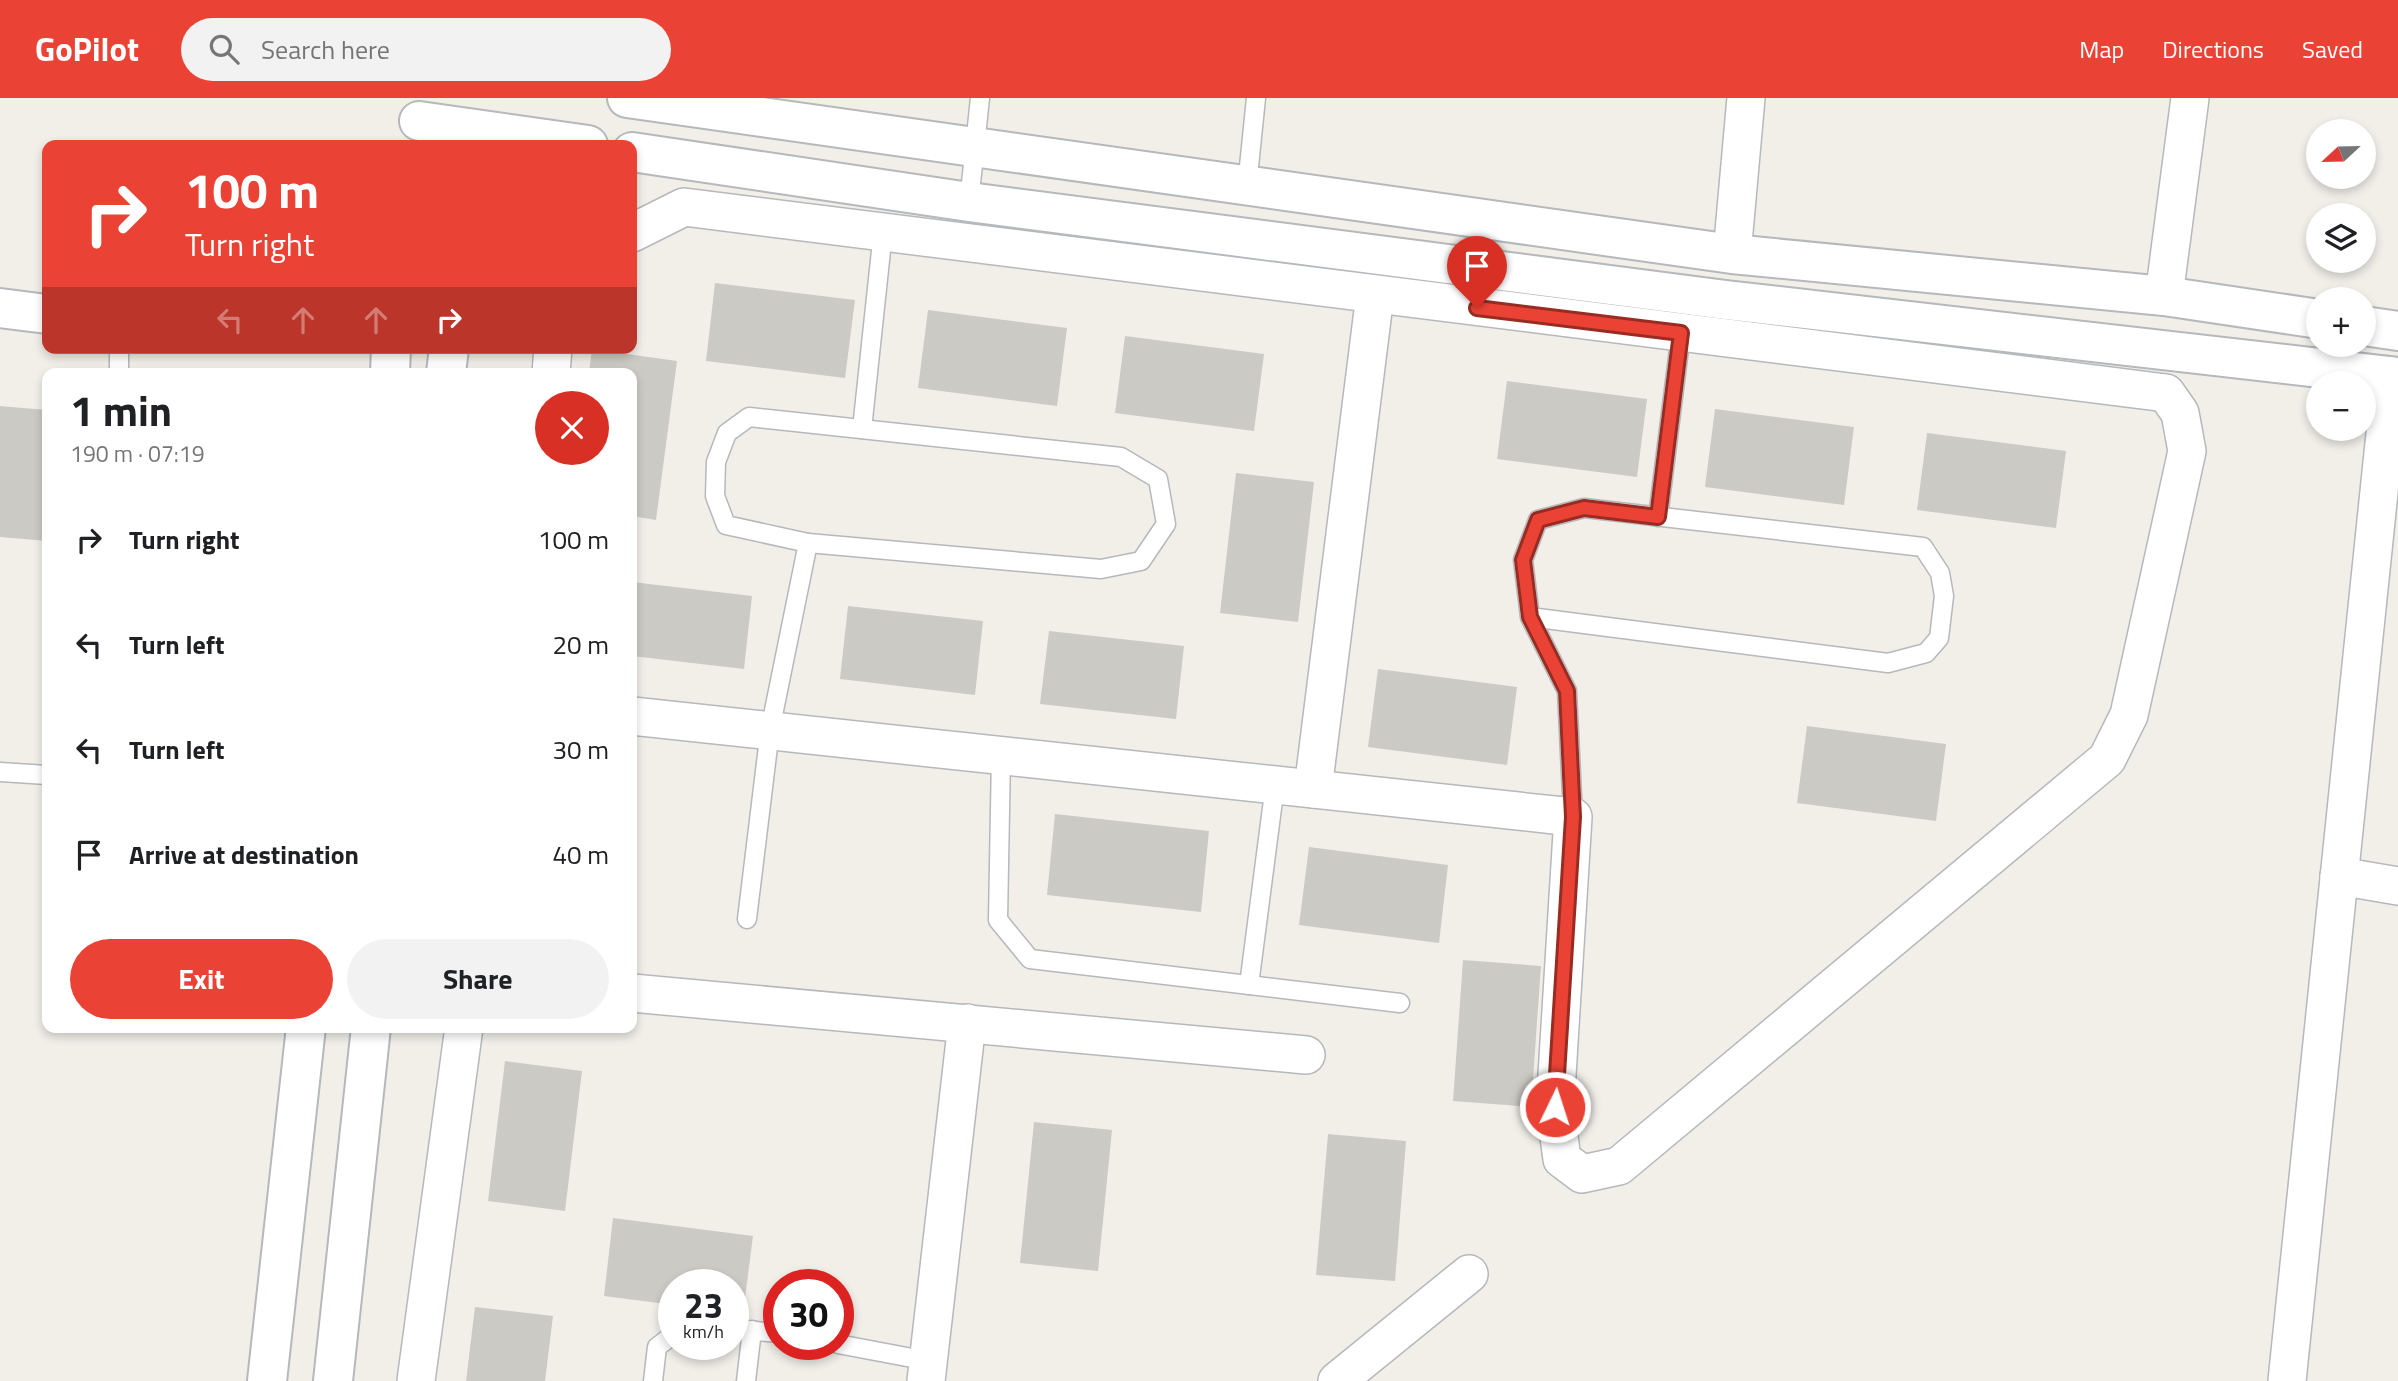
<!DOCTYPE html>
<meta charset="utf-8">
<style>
body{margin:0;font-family:"Titillium Web",sans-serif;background:#f2f2f2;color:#202124;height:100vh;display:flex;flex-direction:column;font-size:26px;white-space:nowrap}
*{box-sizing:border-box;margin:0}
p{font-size:23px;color:#757577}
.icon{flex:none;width:38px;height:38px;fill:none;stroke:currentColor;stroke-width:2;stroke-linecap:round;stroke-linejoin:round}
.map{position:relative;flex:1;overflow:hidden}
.drawer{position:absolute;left:42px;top:270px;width:595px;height:665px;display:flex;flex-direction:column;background:#fff;border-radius:14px;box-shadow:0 4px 10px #0003}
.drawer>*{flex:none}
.hud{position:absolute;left:42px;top:42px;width:595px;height:214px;border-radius:14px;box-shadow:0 4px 10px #0003;background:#ea4335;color:#fff;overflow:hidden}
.needle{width:46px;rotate:248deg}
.tools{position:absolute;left:2306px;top:21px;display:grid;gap:14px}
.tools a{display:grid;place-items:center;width:70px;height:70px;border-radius:50%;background:#fff;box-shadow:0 4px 10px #0003;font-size:35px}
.speed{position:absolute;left:658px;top:1171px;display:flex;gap:14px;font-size:35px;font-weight:700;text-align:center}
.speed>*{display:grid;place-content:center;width:91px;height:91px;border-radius:50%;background:#fff;box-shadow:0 4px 10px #0003;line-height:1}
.speed small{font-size:18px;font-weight:400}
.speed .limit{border:10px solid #d22;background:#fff;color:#111}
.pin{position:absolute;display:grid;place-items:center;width:60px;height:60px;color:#fff;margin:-72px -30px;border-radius:50% 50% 50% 0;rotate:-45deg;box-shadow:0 0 7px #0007}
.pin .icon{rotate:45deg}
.me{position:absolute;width:77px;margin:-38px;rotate:4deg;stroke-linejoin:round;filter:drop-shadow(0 0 5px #0008)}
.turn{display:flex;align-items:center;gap:24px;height:147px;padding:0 28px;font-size:32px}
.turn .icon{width:91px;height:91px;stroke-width:2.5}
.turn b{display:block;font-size:49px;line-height:60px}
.lanes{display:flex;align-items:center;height:66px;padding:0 28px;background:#0003;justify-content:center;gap:35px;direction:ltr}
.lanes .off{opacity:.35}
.round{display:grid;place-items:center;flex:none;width:74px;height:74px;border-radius:37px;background:#f2f2f2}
.head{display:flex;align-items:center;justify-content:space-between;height:119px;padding:0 28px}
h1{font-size:42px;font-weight:700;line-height:52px}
.button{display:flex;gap:14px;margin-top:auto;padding:14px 28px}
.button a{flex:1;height:80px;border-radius:42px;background:#ea4335;color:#fff;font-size:28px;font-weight:700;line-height:80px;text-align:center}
.button a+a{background:#f2f2f2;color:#202124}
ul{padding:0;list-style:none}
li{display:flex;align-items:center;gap:21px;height:105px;padding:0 28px}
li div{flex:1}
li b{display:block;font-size:26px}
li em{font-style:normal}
header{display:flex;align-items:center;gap:42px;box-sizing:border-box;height:98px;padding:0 35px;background:#ea4335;color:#fff}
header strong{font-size:33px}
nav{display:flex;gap:38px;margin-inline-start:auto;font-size:24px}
.search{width:490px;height:63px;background:#f2f2f2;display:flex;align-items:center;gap:18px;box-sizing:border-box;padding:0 24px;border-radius:38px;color:#757577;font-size:26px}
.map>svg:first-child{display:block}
.building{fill:#cccac5}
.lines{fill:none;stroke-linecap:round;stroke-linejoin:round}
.service-casing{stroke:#b5b8bc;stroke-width:21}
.minor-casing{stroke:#b5b8bc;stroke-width:40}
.tertiary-casing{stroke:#b5b8bc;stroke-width:42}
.service{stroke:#fff;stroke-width:18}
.minor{stroke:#fff;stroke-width:37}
.tertiary{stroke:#fff;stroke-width:38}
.route-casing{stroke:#982c22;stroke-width:18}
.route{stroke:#ea4335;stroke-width:12}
</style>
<header>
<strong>GoPilot</strong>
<div class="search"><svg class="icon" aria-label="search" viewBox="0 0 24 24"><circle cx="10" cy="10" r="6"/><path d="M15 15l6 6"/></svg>Search here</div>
<nav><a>Map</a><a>Directions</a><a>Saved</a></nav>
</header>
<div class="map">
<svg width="2398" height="1283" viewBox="0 0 2398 1283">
<rect width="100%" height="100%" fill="#f1efe8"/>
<g class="building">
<polygon points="715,185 855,202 845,280 706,263"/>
<polygon points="928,212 1067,230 1057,308 918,290"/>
<polygon points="1125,238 1264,256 1254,333 1115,315"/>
<polygon points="592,251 677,263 656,422 632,418 632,275 589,275"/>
<polygon points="1507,283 1647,301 1637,379 1497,361"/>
<polygon points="0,308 47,312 47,443 0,439"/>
<polygon points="1715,311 1854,329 1844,407 1705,389"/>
<polygon points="1927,335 2066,353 2056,430 1917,412"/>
<polygon points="1236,375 1314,384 1298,524 1220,515"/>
<polygon points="632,484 752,498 744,571 632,558"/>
<polygon points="848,508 983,523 975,597 840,581"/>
<polygon points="1049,533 1184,548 1176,621 1040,606"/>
<polygon points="1378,571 1517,589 1507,667 1368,649"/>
<polygon points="1807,628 1946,646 1936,723 1797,705"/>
<polygon points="1055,716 1209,733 1201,814 1047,797"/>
<polygon points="1309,749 1448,767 1439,845 1299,827"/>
<polygon points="1463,862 1541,868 1531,1009 1453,1003"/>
<polygon points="505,963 582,973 565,1113 488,1103"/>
<polygon points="1034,1024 1112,1032 1098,1173 1020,1165"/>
<polygon points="1328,1036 1406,1043 1395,1183 1316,1177"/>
<polygon points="613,1120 753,1138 743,1216 733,1214 733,1186 674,1186 674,1207 604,1198"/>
<polygon points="475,1209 553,1218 545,1283 466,1283"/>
</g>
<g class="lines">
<defs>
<g id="service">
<polyline points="1247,88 1256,0"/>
<polyline points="969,104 980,0"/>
<polyline points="119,275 119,250"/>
<polygon points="749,319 1121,359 1158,381 1166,426 1141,463 1101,471 808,445 726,427 715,398 716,364 727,335"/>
<polyline points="862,331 883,134"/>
<polyline points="1658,419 1681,235"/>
<polyline points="1530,519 1888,565 1926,555 1939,540 1944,498 1940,475 1923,449 1584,410 1538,422 1523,462 1530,519 1567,593 1573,719"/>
<polyline points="1001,657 998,822 1030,861 1400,905"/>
<polyline points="0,674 47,677"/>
<polyline points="747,821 770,632 808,445"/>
<polyline points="1249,887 1275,687"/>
<polyline points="733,1231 779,1235"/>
<polyline points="838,1246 928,1263"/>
<polyline points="653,1283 657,1249 674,1236"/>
<polyline points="746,1283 752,1232"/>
</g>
<g id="minor">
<polyline points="632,135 684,109 2166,295 2180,315 2187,353 2129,617 2107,661 1619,1068 1582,1076 1562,1061 1555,1009 1573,719 632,618"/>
<polyline points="1732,156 1746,0"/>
<polyline points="2164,198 2190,0"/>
<polyline points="551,275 553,250"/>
<polyline points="1313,691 1375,197"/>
<polyline points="2339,778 2398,788"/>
<polyline points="632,895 1306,957"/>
<polyline points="416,1283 464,929"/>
<polyline points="926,1283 967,925"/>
<polyline points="1337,1283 1469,1176"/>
<polyline points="2287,1283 2391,278"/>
</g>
<g id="tertiary">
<polyline points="627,0 1732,156 2164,198 2319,221"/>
<polyline points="419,23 588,47"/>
<polyline points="632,54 969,104 1726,202 2398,279"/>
<polyline points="0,210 47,216"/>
<polyline points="2364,228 2398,233"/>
<polyline points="390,275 391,250"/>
<polyline points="446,275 449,250"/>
<polyline points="267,1283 306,929"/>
<polyline points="333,1283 371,929"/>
</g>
</defs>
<use href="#service" class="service-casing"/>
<use href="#minor" class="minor-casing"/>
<use href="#tertiary" class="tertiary-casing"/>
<use href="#service" class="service"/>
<use href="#minor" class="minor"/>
<use href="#tertiary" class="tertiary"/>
</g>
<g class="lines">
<defs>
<polyline id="route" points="1477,210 1681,235 1658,419 1584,410 1538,422 1523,462 1530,519 1567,593 1573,719 1555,1009"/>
</defs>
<use href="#route" class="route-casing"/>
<use href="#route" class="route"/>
</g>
</svg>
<div class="tools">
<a><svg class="needle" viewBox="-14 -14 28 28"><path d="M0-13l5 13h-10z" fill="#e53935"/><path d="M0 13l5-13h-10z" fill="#757577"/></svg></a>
<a><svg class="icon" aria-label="layers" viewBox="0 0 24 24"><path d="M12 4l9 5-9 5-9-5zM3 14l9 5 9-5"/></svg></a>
<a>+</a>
<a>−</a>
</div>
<div class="speed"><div>23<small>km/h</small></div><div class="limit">30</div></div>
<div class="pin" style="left:1477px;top:210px;background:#d93025"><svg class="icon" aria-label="arrive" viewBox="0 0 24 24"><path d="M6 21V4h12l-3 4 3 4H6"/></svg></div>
<svg class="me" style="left:1555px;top:1009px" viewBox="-20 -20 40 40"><circle r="17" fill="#ea4335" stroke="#fff" stroke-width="3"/><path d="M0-11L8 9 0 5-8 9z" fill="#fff"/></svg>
<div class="hud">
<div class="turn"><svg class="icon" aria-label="right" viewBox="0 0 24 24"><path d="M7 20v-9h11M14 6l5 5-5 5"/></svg><div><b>100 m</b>Turn right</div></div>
<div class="lanes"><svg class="icon off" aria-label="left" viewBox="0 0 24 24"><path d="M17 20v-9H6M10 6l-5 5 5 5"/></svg><svg class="icon off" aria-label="ahead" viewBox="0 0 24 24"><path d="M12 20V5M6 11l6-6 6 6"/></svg><svg class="icon off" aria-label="ahead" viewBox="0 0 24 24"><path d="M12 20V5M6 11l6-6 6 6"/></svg><svg class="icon" aria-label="right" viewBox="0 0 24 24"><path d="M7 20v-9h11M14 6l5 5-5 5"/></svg></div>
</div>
<section class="drawer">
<div class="head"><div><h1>1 min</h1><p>190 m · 07:19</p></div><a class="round" style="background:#d93025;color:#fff"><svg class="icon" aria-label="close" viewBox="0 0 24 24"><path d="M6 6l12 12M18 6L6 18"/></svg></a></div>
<ul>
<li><svg class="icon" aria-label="right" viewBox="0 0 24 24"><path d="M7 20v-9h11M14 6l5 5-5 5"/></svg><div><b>Turn right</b></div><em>100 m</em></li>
<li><svg class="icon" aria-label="left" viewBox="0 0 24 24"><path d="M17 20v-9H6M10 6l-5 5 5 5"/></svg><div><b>Turn left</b></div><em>20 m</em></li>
<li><svg class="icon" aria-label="left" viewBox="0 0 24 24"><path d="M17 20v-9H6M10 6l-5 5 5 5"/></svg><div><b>Turn left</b></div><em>30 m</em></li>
<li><svg class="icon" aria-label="arrive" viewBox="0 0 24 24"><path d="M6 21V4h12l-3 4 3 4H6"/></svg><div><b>Arrive at destination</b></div><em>40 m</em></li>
</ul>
<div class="button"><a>Exit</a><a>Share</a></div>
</section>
</div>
